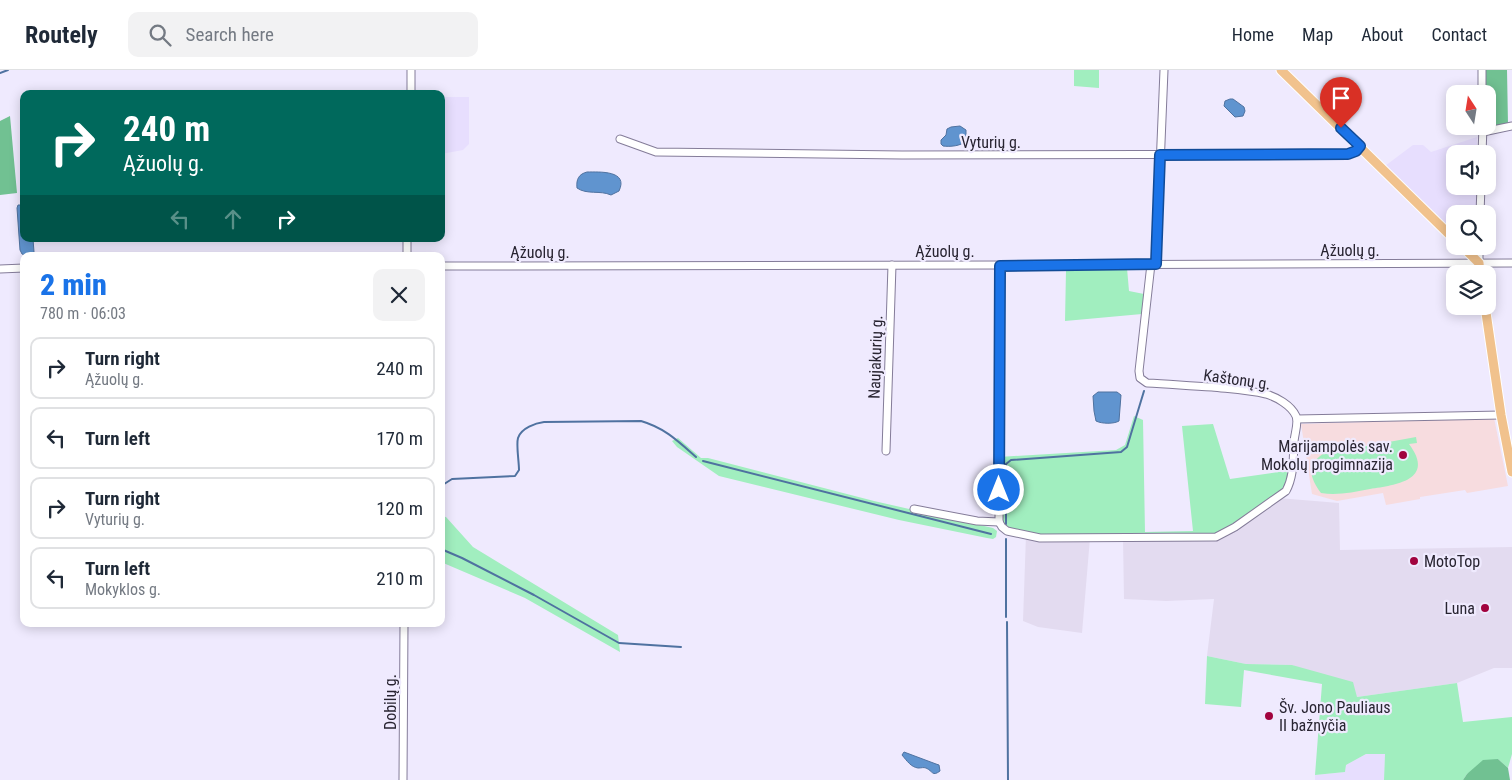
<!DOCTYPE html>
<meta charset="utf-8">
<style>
body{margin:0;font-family:"Roboto Condensed",sans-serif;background:#f2f2f3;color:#1f2937;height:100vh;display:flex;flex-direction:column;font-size:19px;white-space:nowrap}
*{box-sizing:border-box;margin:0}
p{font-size:16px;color:#747a83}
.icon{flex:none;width:28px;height:28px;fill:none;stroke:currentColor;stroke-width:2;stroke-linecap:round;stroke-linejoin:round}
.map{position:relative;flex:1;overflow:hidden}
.sheet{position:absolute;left:20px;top:182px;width:425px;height:375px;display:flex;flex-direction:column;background:#fff;border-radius:10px;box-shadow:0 2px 12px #0003}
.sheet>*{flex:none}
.guide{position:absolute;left:20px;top:20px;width:425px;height:152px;border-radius:10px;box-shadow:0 2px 12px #0003;background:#00695c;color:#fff;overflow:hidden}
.needle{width:32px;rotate:348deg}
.fabs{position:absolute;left:1446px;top:15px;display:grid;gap:10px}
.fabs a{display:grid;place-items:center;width:50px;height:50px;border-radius:10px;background:#fff;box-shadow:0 2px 12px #0003;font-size:25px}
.pin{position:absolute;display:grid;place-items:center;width:42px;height:42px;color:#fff;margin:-51px -21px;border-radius:50% 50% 50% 0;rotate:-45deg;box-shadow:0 0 5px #0007}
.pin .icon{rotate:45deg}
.me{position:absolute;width:55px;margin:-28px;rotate:0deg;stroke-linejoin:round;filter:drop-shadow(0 0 4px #0008)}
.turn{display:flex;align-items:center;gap:18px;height:105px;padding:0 20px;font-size:22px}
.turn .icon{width:65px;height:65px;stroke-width:2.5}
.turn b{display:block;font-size:35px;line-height:42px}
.lanes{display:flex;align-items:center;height:48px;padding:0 20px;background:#0003;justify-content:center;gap:25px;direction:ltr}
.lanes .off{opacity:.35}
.round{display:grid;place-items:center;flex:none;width:52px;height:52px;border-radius:10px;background:#f2f2f3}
.headline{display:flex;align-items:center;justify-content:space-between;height:85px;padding:0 20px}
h1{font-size:30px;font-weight:800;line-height:38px;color:#1a73e8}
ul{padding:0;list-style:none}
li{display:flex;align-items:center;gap:15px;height:62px;margin:0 10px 8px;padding:0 10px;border:2px solid #e0e1e3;border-radius:10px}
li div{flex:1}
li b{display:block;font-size:19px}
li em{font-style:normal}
header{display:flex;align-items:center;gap:30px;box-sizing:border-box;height:70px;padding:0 25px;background:#fff;border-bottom:1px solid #e0e1e3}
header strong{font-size:24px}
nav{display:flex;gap:28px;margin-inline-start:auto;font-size:18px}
.search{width:350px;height:45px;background:#f2f2f3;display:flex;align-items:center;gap:12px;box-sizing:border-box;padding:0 18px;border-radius:10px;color:#747a83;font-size:19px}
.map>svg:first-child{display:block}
.built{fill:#e7defe}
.industrial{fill:#e3dbf0}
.education{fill:#f7dcdf}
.green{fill:#a1eebf}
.forest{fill:#71c192}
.water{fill:#6094cf;stroke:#4f72a0}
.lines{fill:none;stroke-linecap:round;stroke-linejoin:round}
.stream{stroke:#4f72a0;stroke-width:2}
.minor-casing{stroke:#847c99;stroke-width:9}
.major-casing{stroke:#fff;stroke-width:11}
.minor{stroke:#fff;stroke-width:7}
.major{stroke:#f1c28d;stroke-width:9}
.route-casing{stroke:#114b97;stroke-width:12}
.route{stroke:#1a73e8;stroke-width:9}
.poi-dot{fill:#a1023e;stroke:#efeafe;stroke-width:2}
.labels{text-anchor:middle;stroke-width:4.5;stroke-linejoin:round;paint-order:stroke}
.street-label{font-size:16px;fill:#282431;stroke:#efeafe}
.poi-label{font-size:16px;fill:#282431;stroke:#efeafe;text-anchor:end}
</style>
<header>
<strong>Routely</strong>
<div class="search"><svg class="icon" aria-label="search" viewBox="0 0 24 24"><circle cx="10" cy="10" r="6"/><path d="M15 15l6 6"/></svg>Search here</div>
<nav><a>Home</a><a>Map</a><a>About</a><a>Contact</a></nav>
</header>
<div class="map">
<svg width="1512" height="710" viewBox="0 0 1512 710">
<rect width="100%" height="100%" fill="#efeafe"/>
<g class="built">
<polygon points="441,27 469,27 469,74 463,80 441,84"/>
<polygon points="1477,67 1477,84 1455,84 1455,116 1477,116 1477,144 1455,144 1455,162 1385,96 1413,75 1423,75 1431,82"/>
<polygon points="1366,684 1385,684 1384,710 1315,710 1315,705 1345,702 1346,695"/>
</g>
<g class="industrial">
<polygon points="1278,428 1339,433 1340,480 1512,477 1512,598 1494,598 1457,613 1357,627 1292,595 1246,594 1207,586 1214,529 1166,531 1124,529 1123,468 1216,467 1238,461"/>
<polygon points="1026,465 1090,468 1082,563 1038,557 1023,551"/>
</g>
<polygon class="education" points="1494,348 1508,416 1467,423 1465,420 1420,427 1420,429 1386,435 1383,423 1337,431 1312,424 1301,354"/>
<g class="green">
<polygon points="1074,0 1099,0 1099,18 1074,16"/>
<polygon points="1127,198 1129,221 1144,224 1142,244 1065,251 1066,200"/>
<polygon points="1134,346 1143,350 1145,462 1193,461 1182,356 1213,354 1230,409 1293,400 1290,414 1216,467 1040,468 1002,457 999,387 1116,380 1125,375"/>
<path d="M 1416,367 L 1417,373 L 1409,374 C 1436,410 1396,415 1370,419 C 1353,422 1337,426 1321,423 C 1310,408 1306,395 1323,384 Z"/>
<polygon points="678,368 701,388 708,388 874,431 993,458 997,461 996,467 993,469 987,468 899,450 719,406 677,377 672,371"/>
<polygon points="441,446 446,447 473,477 618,565 620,582 525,528 441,492"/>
<polygon points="1207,586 1246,594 1292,595 1353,612 1357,627 1457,613 1463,652 1512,647 1512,684 1508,698 1498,689 1467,704 1463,710 1384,710 1385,684 1366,684 1346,695 1345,702 1315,705 1322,614 1244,600 1241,637 1205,634"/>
</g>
<g class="forest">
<polygon points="1485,0 1507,0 1508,54 1486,57 1488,56 1488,24 1486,24"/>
<polygon points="10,46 17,123 0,125 0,51"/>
<polygon points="1498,689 1508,698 1510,710 1463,710 1467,704 1483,690"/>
</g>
<g class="water">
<polygon points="1230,29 1233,29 1244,37 1245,41 1243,46 1235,47 1224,36 1225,31"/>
<path d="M 960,56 L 966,60 L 966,71 C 961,76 950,77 943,76 L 941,74 L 941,70 L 946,65 L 947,59 L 951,57 Z"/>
<path d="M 587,102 C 599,102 629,100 619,121 L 611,125 C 600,120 587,125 577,118 C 576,109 579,104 587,102 Z"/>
<polygon points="18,135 24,135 24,169 33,169 34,182 32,185 27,186 22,184 20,180 17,138"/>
<path d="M 1098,322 L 1117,322 L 1121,325 L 1119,351 C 1114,354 1102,354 1096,351 L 1094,341 L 1093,326 Z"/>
<path d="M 904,682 L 936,694 L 939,695 L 940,701 C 932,707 933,701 926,698 C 923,697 922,698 918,698 C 911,697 907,691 902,685 Z"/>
</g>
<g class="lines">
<g class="stream">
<polyline points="0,3 8,0"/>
<polyline points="703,391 991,464"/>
<path d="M 441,416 L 452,409 L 515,406 L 519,400 C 519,391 516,375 518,368 C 521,358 536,353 544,352 L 641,351 C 665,358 678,371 696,387"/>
<polyline points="1006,454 1006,394 1011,390 1121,382 1127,377 1144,321"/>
<polyline points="1006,469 1006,547"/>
<polyline points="441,479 462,488 534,525 619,573 681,577"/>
<polyline points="1007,552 1008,710"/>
</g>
<defs>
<g id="minor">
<polyline points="1482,0 1482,24"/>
<polyline points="411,24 411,0"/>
<polyline points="1483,62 1512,56"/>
<polyline points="620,69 656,82 902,85 1349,84 1356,81 1361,76"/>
<polyline points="1482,84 1483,56"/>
<polyline points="1480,144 1481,116"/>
<polyline points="407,169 407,186"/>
<polyline points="1479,193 1479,176"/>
<polyline points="1156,194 1164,0"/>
<polyline points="441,196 1000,195 1512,193"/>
<polyline points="0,199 24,198"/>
<polyline points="1297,349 1501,345"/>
<polyline points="886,381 892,195"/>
<polyline points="914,439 977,451 999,452"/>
<path d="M 999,452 L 1002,457 L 1007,461 L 1040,468 L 1216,467 L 1235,457 L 1286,421 C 1294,406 1293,390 1294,373 C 1294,365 1299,353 1296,346 C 1291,335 1276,327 1266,324 C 1248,320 1230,319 1212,317 C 1190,316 1169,314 1147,313 L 1140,308 L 1139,301 L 1151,194"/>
<polyline points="999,452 1000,195"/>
<polyline points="403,710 404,554"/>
</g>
<g id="major">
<polyline points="1281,0 1455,170"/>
<polyline points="1462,176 1479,193 1480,204"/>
<polyline points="1485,236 1501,345 1512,402"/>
</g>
</defs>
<use href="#minor" class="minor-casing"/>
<use href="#major" class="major-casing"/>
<use href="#minor" class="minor"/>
<use href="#major" class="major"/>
</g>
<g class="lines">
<defs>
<polyline id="route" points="999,420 1000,196 1156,194 1160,85 1348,84 1356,81 1360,76 1341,58"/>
</defs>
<use href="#route" class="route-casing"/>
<use href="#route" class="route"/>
</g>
<g class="poi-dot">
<circle cx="1403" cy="385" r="5"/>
<circle cx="1414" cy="491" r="5"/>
<circle cx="1485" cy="538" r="5"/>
<circle cx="1269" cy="646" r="5"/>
</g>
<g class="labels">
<g class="street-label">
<text x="991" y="78">Vyturių g.</text>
<text x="1350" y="186">Ąžuolų g.</text>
<text x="945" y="187">Ąžuolų g.</text>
<text x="540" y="188">Ąžuolų g.</text>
<text transform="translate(875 287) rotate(-88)" y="6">Naujakurių g.</text>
<text transform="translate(1237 309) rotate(8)" y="6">Kaštonų g.</text>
<text transform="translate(390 632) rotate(-90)" y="6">Dobilų g.</text>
</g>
<g class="poi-label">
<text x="1393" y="382">Marijampolės sav.<tspan x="1393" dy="18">Mokolų progimnazija</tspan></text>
<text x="1424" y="497" text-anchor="start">MotoTop</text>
<text x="1475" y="544">Luna</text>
<text x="1279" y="643" text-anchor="start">Šv. Jono Pauliaus<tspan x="1279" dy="18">II bažnyčia</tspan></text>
</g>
</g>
</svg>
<div class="fabs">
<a><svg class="needle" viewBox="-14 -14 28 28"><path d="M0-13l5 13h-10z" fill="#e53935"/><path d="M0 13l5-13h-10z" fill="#747a83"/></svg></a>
<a><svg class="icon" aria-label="sound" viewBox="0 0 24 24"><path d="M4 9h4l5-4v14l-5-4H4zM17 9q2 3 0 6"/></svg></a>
<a><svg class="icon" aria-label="search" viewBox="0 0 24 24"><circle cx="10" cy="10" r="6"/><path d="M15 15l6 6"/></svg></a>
<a><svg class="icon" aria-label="layers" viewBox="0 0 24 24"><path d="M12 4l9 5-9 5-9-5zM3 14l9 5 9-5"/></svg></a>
</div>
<div class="pin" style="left:1341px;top:58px;background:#d93025"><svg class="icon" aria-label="arrive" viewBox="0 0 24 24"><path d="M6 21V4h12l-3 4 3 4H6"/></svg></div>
<svg class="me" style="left:999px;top:420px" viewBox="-20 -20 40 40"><circle r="17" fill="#1a73e8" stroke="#fff" stroke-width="3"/><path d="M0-11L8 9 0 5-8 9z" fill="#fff"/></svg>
<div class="guide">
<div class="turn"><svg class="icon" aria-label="right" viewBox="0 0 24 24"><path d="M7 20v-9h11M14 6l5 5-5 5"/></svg><div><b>240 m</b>Ąžuolų g.</div></div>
<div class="lanes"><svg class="icon off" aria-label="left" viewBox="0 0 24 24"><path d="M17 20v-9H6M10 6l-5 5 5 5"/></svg><svg class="icon off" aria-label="ahead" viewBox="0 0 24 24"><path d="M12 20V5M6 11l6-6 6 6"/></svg><svg class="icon" aria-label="right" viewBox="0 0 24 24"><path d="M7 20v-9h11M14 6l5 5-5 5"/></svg></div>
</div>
<section class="sheet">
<div class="headline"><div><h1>2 min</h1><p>780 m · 06:03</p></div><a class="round"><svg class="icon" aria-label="close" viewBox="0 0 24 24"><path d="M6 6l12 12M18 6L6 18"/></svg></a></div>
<ul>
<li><svg class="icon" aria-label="right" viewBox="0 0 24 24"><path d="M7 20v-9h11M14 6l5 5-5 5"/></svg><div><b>Turn right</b><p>Ąžuolų g.</p></div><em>240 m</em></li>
<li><svg class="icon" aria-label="left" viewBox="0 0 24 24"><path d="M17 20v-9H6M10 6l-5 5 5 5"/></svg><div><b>Turn left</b></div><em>170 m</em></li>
<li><svg class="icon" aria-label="right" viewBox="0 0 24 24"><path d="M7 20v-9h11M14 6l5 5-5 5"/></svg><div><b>Turn right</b><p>Vyturių g.</p></div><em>120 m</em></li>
<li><svg class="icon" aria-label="left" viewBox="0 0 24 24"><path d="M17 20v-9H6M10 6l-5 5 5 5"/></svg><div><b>Turn left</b><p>Mokyklos g.</p></div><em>210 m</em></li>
</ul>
</section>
</div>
